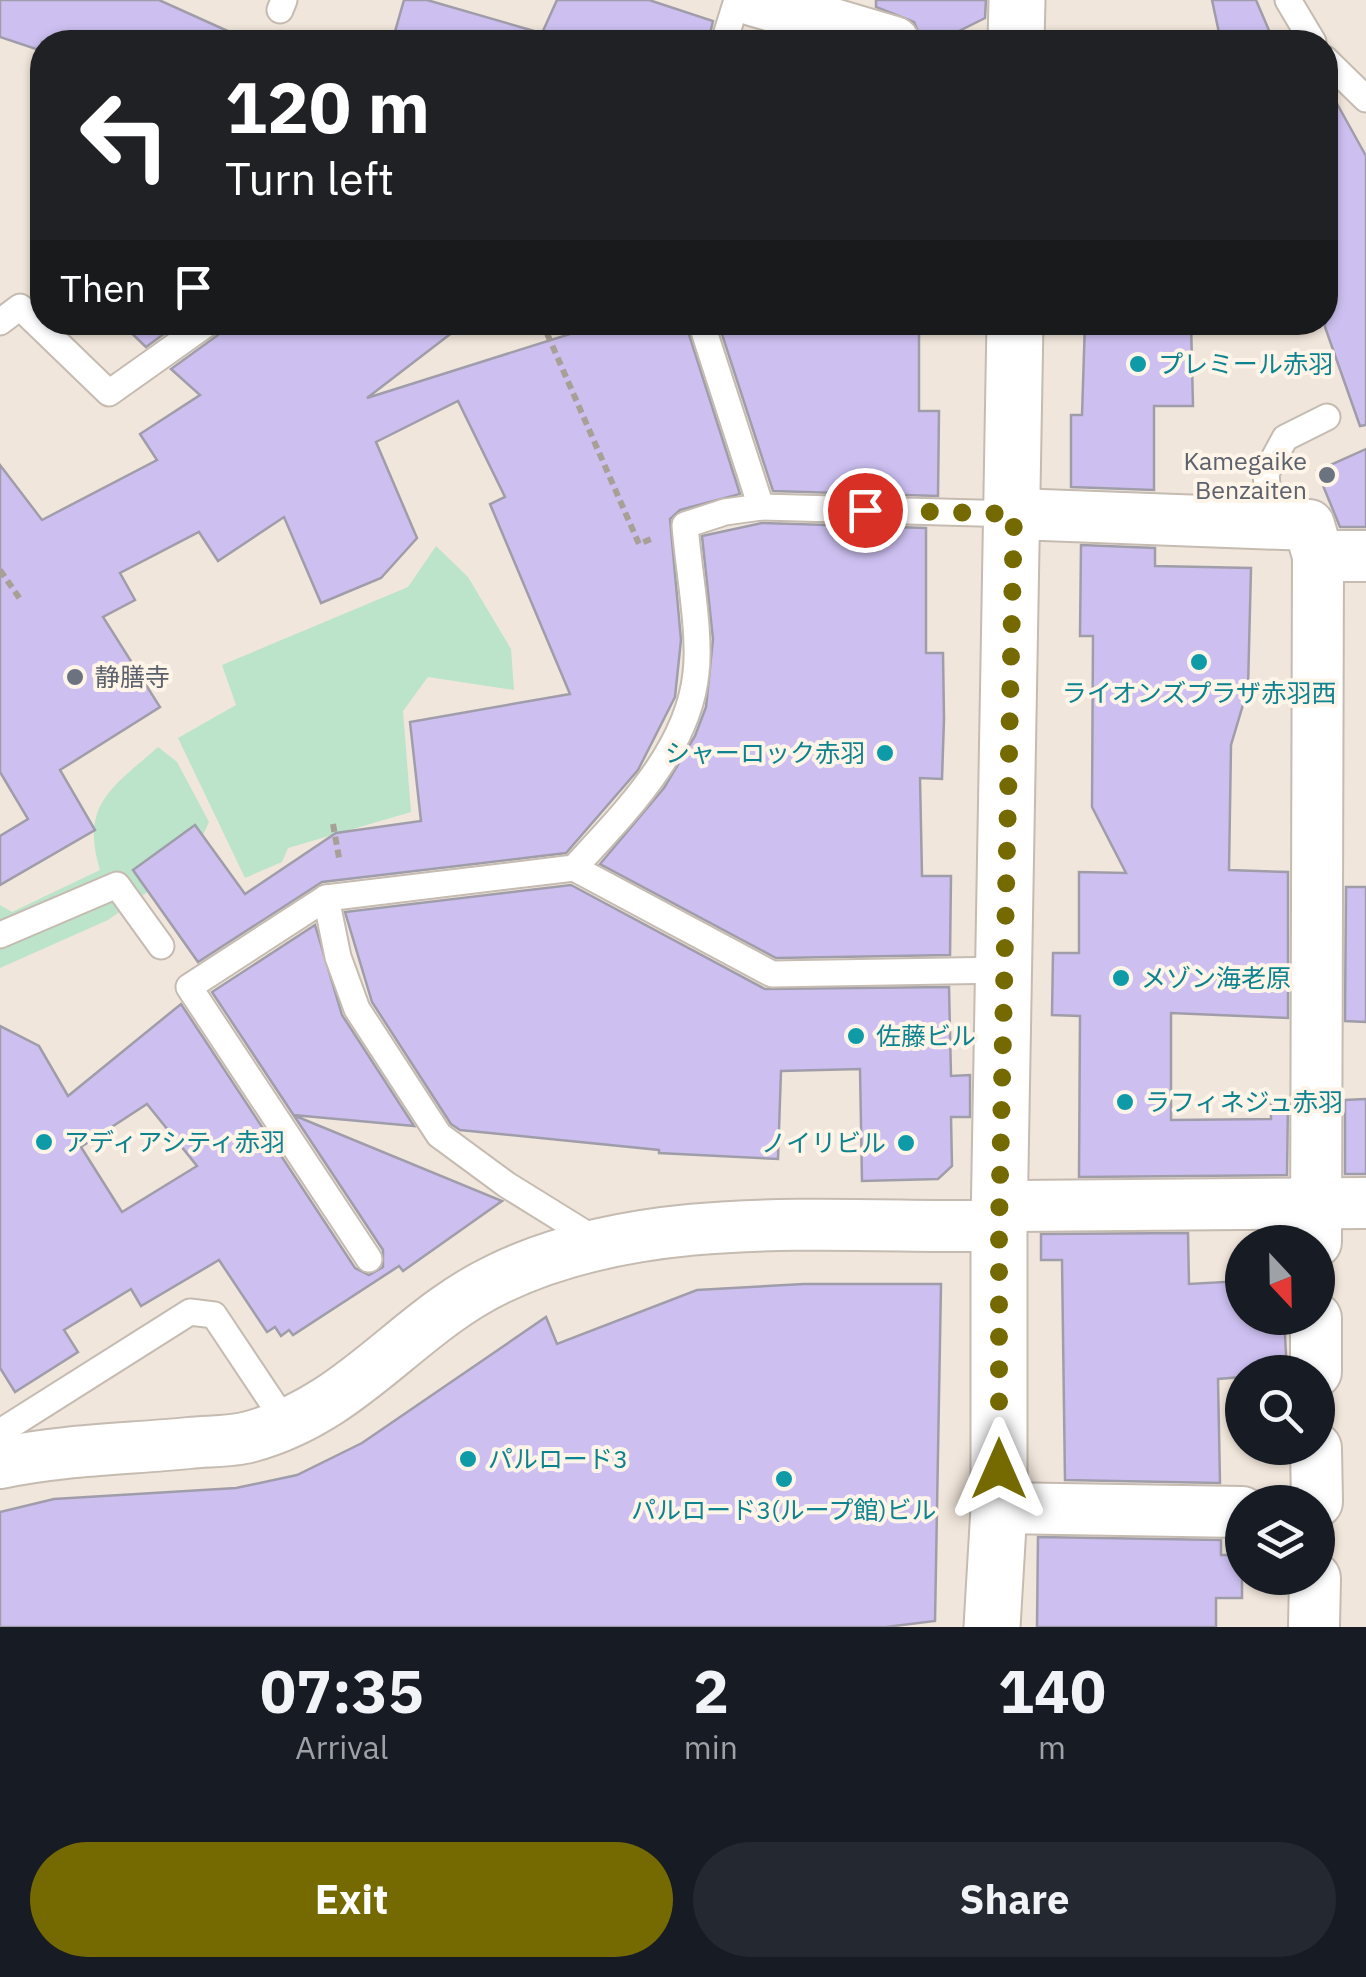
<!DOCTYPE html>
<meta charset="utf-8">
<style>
body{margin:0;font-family:"IBM Plex Sans","Noto Sans JP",sans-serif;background:#242831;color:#f1f3f6;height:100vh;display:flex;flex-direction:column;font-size:38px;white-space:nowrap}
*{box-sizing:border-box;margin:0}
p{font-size:32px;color:#9ea1a6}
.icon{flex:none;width:55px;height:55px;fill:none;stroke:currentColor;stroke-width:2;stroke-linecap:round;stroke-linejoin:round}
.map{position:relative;height:1627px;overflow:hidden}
.side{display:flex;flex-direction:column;background:#171b24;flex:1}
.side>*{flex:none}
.guide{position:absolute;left:30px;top:30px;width:1308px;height:305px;border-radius:40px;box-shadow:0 2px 8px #0004;background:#202124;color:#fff;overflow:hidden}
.needle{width:65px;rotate:158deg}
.fabs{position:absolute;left:1225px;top:1225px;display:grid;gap:20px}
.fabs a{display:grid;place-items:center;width:110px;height:110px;border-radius:50%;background:#171b24;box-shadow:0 2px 8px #0004;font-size:50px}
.pin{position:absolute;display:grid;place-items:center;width:85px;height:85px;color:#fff;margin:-42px;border:5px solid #fff;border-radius:50%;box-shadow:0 2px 10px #0007}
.me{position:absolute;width:110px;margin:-55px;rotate:0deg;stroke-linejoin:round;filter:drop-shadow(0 0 8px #0008)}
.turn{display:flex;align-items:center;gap:35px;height:210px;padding:0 30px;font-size:45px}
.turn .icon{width:130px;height:130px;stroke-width:2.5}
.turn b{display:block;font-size:70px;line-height:85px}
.then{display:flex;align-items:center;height:95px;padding:0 30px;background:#0003;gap:20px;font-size:38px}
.eta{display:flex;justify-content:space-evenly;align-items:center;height:170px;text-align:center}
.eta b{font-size:60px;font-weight:800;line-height:70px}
.action{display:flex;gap:20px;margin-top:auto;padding:20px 30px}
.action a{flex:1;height:115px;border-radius:60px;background:#756a02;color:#fff;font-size:40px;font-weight:800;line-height:115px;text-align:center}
.action a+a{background:#242831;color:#f1f3f6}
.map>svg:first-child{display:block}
.green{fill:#bbe4ca}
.building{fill:#cdc0f1;stroke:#a09daa;stroke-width:2.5;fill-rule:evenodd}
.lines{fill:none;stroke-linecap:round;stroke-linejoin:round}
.service-casing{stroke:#c5bbb0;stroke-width:29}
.minor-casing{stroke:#c5bbb0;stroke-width:54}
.tertiary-casing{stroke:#c5bbb0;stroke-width:59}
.path{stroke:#a8a097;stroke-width:6;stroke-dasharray:8 5;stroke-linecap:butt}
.service{stroke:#fff;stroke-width:25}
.minor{stroke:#fff;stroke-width:50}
.tertiary{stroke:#fff;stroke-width:55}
.route{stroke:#756a02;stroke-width:18;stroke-dasharray:0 32.4}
.culture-dot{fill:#0f9aa8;stroke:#fff4e8;stroke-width:4}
.worship-dot{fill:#6b7280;stroke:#fff4e8;stroke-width:4}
.labels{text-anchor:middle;stroke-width:8;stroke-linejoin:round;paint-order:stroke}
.culture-label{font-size:25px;fill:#0d838f;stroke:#fff4e8;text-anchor:start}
.worship-label{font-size:25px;fill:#5b616d;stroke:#fff4e8;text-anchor:end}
</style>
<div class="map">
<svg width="1366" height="1627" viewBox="0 0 1366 1627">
<rect width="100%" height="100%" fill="#f1e6db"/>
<g class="green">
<polygon points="436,546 468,577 511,649 514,690 428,677 403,711 411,812 288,848 282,862 245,878 178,738 236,705 222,665 408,587"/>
<path d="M 158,747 L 177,762 L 209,822 L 191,861 L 108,920 L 0,968 L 0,905 L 12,912 L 100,870 C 80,804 112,788 158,747 Z"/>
</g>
<g class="building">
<polygon points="0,0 159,0 252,42 42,42 42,51 0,37"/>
<polygon points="404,0 427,0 534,31 533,42 392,42"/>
<polygon points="557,0 649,0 713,21 708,42 538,42"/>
<polygon points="876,0 986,0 985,18 937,42 922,42 914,22 876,7"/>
<polygon points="1212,0 1256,0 1274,42 1221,42"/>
<polygon points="1325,82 1366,156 1366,425 1360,426 1325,327"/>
<polygon points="120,322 180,322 146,347"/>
<polygon points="225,322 466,322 367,398 608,322 685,322 740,494 680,510 670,519 681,640 675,697 638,770 566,853 322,882 198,962 133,870 195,825 245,894 336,833 421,821 410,722 570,694 490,504 505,497 458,401 376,442 417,538 381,578 321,603 284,517 218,561 199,532 120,573 135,600 103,617 160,707 60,770 95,830 0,885 0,836 28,819 0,772 0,465 42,520 157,460 140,434 200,395 171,369 218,335"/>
<polygon points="718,322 919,322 919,411 939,411 938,496 773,491"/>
<polygon points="1085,322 1191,322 1193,406 1154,406 1154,490 1071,487 1071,415 1082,415"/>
<polygon points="1366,449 1366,527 1340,527 1317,471"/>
<polygon points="762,523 926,528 926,653 943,653 944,719 942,779 920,778 922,876 951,876 950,955 776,958 600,864 664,788 695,736 706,707 713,639 702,536"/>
<polygon points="1081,545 1155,548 1155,566 1251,568 1248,688 1231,745 1229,870 1288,872 1288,1018 1171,1013 1171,1120 1271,1119 1271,1101 1288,1101 1287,1175 1079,1177 1080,1016 1052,1015 1053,953 1079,953 1079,872 1126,873 1092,807 1093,636 1080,636"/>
<polygon points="571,885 765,989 949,987 951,1076 970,1075 970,1117 951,1117 952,1166 938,1179 862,1181 860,1069 781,1071 778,1159 659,1153 659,1150 460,1130 451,1124 372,1002 345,912"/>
<polygon points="1346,887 1366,887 1366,1022 1345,1021"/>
<path d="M 315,925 L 342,1015 L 414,1126 L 293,1115 L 502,1201 L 403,1271 L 399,1266 L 293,1335 L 289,1330 L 281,1336 L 275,1327 L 267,1332 L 219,1260 L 141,1306 L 131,1289 L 64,1330 L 78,1352 L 15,1392 L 0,1368 L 0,1026 L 39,1046 L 68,1096 L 181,1004 L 355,1268 L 369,1275 L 383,1267 L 383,1250 L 212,992 ZM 147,1104 L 197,1166 L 122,1212 L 81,1147 Z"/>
<polygon points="1366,1099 1366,1174 1345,1174 1345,1100"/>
<polygon points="1188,1233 1189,1284 1242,1281 1242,1318 1284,1318 1287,1372 1242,1372 1242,1377 1218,1379 1220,1483 1065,1480 1062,1260 1041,1260 1041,1234"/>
<polygon points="804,1284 941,1284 935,1621 886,1627 0,1627 0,1512 54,1499 236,1488 297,1475 362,1443 546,1317 557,1344 697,1290"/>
<polygon points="1038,1537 1221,1540 1221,1555 1242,1555 1242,1598 1216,1598 1216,1627 1037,1627"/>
</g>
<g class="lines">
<defs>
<g id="service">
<polyline points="1288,0 1313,42"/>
<polyline points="280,10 284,0"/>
<polyline points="724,42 737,0"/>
<polyline points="1325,59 1366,99"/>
<polyline points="0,322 20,307 109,393 209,322"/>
<polyline points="701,322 761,507"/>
<polyline points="1270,521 1266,473 1285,438 1327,417"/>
<polyline points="574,868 772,974 1006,970"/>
<polyline points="326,898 338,957 357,1009 439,1135 507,1185 599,1242"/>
<polyline points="0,935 117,885 161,946"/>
<path d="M 369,1259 L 189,987 L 326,898 L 574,868 C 624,813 688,751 696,673 C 701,633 688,567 685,525 L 725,512 L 761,507 L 1014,514"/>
<polyline points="4,1462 5,1429 190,1312 214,1315 286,1423"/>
</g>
<g id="minor">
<polyline points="752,0 894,42"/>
<polyline points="1014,514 1309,525 1318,556 1366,556"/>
<polyline points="1003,1206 1366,1203"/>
<polyline points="1316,1242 1318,556"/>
<polyline points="1316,1318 1316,1372"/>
<polyline points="1316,1448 1317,1502"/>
<path d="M 0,1463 C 60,1450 127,1449 189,1443 C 208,1441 230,1442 249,1437 C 354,1409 406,1323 498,1279 C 646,1207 837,1228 999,1226"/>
<polyline points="999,1508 1242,1512"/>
<polyline points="1314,1627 1315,1578"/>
</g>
<g id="tertiary">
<polyline points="1016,42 1017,0"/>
<polyline points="992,1627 999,1508 999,1226 1015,322"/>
</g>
</defs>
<use href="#service" class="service-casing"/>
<use href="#minor" class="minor-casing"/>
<use href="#tertiary" class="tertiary-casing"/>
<g class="path">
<polyline points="542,322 639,544 651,539"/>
<polyline points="0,570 20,599"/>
<polyline points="333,824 339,858"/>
</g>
<use href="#service" class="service"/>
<use href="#minor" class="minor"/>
<use href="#tertiary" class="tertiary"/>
</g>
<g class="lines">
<polyline class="route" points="865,510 1014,514 999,1226 999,1469"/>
</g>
<g class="culture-dot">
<circle cx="1138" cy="364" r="10"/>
<circle cx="1199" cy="662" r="10"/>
<circle cx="885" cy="753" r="10"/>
<circle cx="1121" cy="978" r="10"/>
<circle cx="856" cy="1036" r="10"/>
<circle cx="1125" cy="1102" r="10"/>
<circle cx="44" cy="1142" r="10"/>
<circle cx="906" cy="1143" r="10"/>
<circle cx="468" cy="1459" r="10"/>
<circle cx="784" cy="1479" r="10"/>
</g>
<g class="worship-dot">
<circle cx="1327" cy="475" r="10"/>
<circle cx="75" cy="677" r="10"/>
</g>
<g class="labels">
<g class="culture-label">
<text x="1158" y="373">プレミール赤羽</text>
<text x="1199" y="702" text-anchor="middle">ライオンズプラザ赤羽西</text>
<text x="865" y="762" text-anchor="end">シャーロック赤羽</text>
<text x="1141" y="987">メゾン海老原</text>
<text x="876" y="1045">佐藤ビル</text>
<text x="1145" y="1111">ラフィネジュ赤羽</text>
<text x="64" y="1151">アディアシティ赤羽</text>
<text x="886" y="1152" text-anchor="end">ノイリビル</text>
<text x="488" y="1468">パルロード3</text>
<text x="784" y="1519" text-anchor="middle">パルロード3(ループ館)ビル</text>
</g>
<g class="worship-label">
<text x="1307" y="470">Kamegaike<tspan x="1307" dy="29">Benzaiten</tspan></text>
<text x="95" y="686" text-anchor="start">静膳寺</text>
</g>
</g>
</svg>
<div class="fabs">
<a><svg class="needle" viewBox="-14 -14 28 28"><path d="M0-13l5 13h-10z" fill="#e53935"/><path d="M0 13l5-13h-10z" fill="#9ea1a6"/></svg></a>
<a><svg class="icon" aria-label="search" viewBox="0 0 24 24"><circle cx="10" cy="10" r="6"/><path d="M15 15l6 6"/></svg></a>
<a><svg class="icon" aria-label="layers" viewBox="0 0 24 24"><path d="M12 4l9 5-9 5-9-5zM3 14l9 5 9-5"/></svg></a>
</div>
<div class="pin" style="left:865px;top:510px;background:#d93025"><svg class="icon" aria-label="arrive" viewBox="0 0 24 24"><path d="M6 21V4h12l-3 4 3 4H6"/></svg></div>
<svg class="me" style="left:999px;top:1469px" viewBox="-20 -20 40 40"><path d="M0-17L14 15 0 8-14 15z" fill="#756a02" stroke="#fff" stroke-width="4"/></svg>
<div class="guide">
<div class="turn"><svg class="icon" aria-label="left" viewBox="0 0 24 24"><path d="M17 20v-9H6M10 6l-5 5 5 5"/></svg><div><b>120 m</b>Turn left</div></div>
<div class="then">Then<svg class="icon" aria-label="arrive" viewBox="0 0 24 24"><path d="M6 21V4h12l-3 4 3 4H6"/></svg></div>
</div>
</div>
<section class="side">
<div class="eta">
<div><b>07:35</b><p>Arrival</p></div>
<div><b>2</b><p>min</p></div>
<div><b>140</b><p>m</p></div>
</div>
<div class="action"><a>Exit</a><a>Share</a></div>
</section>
